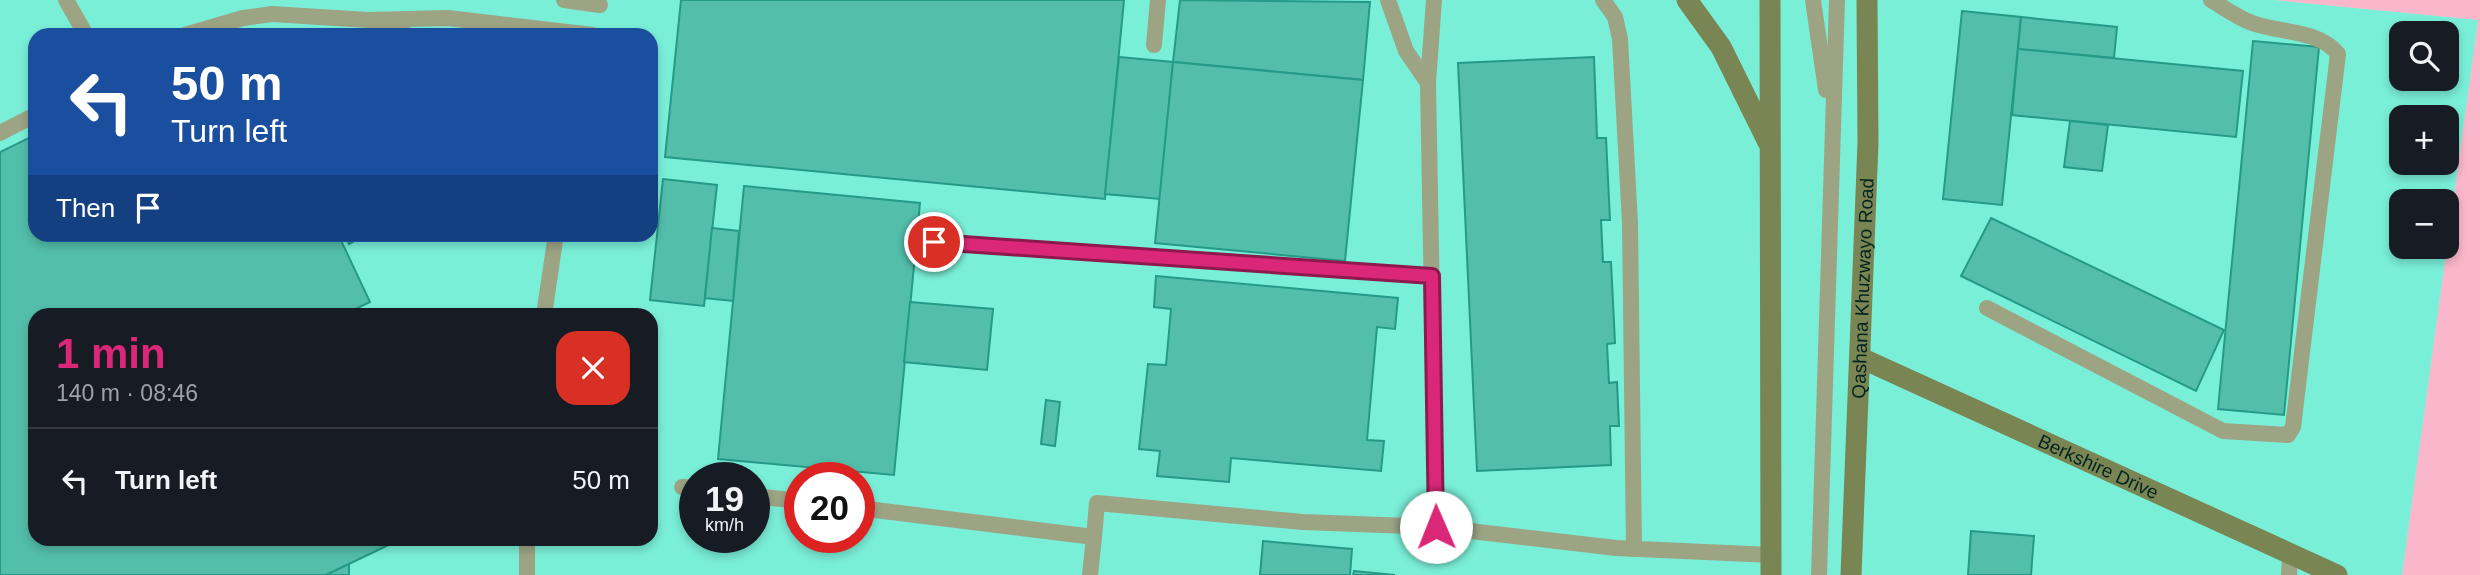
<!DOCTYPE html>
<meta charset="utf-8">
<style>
body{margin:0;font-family:Helvetica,sans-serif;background:#242831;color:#f1f3f6;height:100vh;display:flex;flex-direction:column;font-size:26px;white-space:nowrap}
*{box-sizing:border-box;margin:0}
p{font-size:23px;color:#9ea1a6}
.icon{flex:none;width:38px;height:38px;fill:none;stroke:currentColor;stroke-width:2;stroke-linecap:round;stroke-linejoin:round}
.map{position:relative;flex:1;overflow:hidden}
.drawer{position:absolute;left:28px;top:308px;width:630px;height:238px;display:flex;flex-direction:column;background:#171b24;border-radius:21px;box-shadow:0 4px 10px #0003}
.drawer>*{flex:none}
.hud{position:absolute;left:28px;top:28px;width:630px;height:214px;border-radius:21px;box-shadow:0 4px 10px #0003;background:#1a4fa0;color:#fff;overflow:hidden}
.tools{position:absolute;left:2389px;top:21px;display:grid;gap:14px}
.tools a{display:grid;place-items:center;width:70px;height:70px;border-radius:14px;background:#171b24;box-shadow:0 4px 10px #0003;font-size:35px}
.speed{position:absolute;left:679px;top:462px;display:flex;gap:14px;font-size:35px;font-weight:700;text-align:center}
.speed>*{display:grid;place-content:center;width:91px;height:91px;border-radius:50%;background:#171b24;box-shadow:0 4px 10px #0003;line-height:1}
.speed small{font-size:18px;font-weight:400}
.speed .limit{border:10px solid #d22;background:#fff;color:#111}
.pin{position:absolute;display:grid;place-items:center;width:60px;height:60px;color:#fff;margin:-30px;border:4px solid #fff;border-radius:50%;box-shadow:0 2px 7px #0007}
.me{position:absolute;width:77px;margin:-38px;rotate:359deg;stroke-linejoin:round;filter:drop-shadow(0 0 5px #0008)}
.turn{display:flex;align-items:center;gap:24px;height:147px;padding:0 28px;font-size:32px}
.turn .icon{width:91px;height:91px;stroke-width:2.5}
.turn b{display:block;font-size:49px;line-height:60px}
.then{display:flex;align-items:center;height:66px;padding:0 28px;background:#0003;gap:14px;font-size:26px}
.round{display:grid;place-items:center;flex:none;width:74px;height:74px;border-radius:21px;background:#242831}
.headline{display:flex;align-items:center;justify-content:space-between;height:119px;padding:0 28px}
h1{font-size:42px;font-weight:800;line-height:52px;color:#db2777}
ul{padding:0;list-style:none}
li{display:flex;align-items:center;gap:21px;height:105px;padding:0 28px;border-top:2px solid #363941}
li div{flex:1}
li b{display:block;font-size:26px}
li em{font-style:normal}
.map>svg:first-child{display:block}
.built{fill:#7aefd8;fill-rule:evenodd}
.green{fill:#fab7cb}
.building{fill:#53beaa;stroke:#259a87;stroke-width:2}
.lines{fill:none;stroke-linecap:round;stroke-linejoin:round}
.lane{stroke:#9ca484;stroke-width:16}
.secondary{stroke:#7a8554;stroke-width:21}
.route-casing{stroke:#8e194d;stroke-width:18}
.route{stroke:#db2777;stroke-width:12}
.labels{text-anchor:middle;stroke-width:6;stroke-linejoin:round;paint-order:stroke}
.street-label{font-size:19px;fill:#02241f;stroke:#91fae5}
</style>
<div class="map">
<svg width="2480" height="575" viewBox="0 0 2480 575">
<rect width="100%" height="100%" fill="#91fae5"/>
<path class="built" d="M 0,0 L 2274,0 L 2478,20 L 2402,575 L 0,575 ZM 2401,33 L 2446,33 L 2446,79 L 2401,79 ZM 35,35 L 651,35 L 651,234 L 35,234 ZM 2401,117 L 2446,117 L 2446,163 L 2401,163 ZM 2401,201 L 2446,201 L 2446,247 L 2401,247 ZM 35,315 L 651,315 L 651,539 L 35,539 ZM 695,478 L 754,478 L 754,537 L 695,537 ZM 800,478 L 859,478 L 859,537 L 800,537 Z"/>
<polygon class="green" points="2274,0 2480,0 2480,575 2402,575 2478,20"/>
<g class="building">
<polygon points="681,0 1124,0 1105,199 665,157"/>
<polygon points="1180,0 1370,2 1363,80 1173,62"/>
<polygon points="1962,11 2021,17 2002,205 1943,199"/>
<polygon points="2021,17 2117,27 2114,58 2018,49"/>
<polygon points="2253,41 2319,47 2284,415 2218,409"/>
<polygon points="2018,49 2243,71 2236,137 2012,115"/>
<polygon points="1119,57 1173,62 1160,199 1105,194"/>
<polygon points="1594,57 1597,138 1606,138 1610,220 1601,220 1603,262 1611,262 1615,343 1607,344 1609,383 1617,382 1619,426 1610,426 1611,465 1477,471 1458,63"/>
<polygon points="1173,62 1363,80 1345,261 1155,243"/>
<polygon points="2070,121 2108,125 2102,171 2064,167"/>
<polygon points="35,135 35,234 338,234 370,302 343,315 35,315 35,539 401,539 326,575 0,575 0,152"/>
<polygon points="663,179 717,185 704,306 650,300"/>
<polygon points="744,186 920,203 894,475 718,459"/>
<polygon points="1991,218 2224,330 2196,391 1961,276"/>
<polygon points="712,228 739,231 733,301 705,298"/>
<polygon points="344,234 367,234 349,244"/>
<polygon points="1156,276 1398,298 1395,329 1377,327 1367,440 1384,441 1381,471 1231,458 1229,482 1157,476 1160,451 1139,449 1148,364 1166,365 1171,309 1154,307"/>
<polygon points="910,302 993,309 987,370 904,362"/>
<polygon points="1046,400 1060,402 1055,446 1041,444"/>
<polygon points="1971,531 2034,536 2031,575 1968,575"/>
<polygon points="1263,541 1352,549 1350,575 1260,575"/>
<polygon points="349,564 349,575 326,575"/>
<polygon points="1354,571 1395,575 1353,575"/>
</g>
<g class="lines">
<g class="lane">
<polyline points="66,0 86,35"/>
<polyline points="564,0 600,5"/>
<polyline points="1388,0 1406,51 1428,83"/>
<polyline points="1434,0 1428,83 1436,527"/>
<polyline points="1603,0 1615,17 1620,39 1630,223 1634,549"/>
<polyline points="1813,0 1826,90"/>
<polyline points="377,24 408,35"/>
<polyline points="185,35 243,18 272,14 368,20 448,18 593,35"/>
<polyline points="1154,45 1158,0"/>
<polyline points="0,133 35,115"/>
<polyline points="934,242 1432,276"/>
<path d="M 1987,308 L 2223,431 L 2288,435 L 2293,427 L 2338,54 C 2319,30 2282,33 2255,24 C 2239,19 2226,9 2211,0"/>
<polyline points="544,315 556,234"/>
<polyline points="682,487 695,488"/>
<polyline points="754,496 800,501"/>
<polyline points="859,508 1094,537 1097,503 1303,522 1436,527 1616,548 1772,555"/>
<polyline points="527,539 527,575"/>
<polyline points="1090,575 1094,537"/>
<polyline points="1819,575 1837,0"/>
<polyline points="2289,575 2290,554"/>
</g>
<g class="secondary">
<polyline points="1687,0 1721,47 1768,142"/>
<polyline points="1770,0 1771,575"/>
<path id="s1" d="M 1861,358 L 2337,575"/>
<path id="s2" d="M 1851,575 L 1868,143 L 1867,0"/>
</g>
</g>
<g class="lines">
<defs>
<polyline id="route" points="934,242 1432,276 1436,527"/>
</defs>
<use href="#route" class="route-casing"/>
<use href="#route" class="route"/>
</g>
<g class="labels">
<g class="street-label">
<text dy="7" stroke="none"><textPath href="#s2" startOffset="287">Qashana Khuzwayo Road</textPath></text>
<text dy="7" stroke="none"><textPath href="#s1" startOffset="261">Berkshire Drive</textPath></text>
</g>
</g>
</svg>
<div class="tools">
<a><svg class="icon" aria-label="search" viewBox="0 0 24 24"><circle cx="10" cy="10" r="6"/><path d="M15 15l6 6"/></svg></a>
<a>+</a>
<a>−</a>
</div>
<div class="speed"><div>19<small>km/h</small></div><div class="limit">20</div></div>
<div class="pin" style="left:934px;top:242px;background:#d93025"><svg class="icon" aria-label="arrive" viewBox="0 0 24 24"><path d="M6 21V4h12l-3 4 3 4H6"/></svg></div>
<svg class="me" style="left:1436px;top:527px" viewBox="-20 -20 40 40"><circle r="19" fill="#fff"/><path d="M0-13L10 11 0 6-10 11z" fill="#db2777"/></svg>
<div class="hud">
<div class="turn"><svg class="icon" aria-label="left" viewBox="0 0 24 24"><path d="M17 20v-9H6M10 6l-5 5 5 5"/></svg><div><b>50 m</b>Turn left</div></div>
<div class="then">Then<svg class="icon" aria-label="arrive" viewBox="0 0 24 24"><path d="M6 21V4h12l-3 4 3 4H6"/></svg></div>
</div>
<section class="drawer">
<div class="headline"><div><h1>1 min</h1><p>140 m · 08:46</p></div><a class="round" style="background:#d93025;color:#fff"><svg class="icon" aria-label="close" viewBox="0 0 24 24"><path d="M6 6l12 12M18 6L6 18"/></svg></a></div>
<ul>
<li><svg class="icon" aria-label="left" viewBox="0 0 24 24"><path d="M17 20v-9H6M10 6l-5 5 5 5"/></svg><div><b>Turn left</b></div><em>50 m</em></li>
</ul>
</section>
</div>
